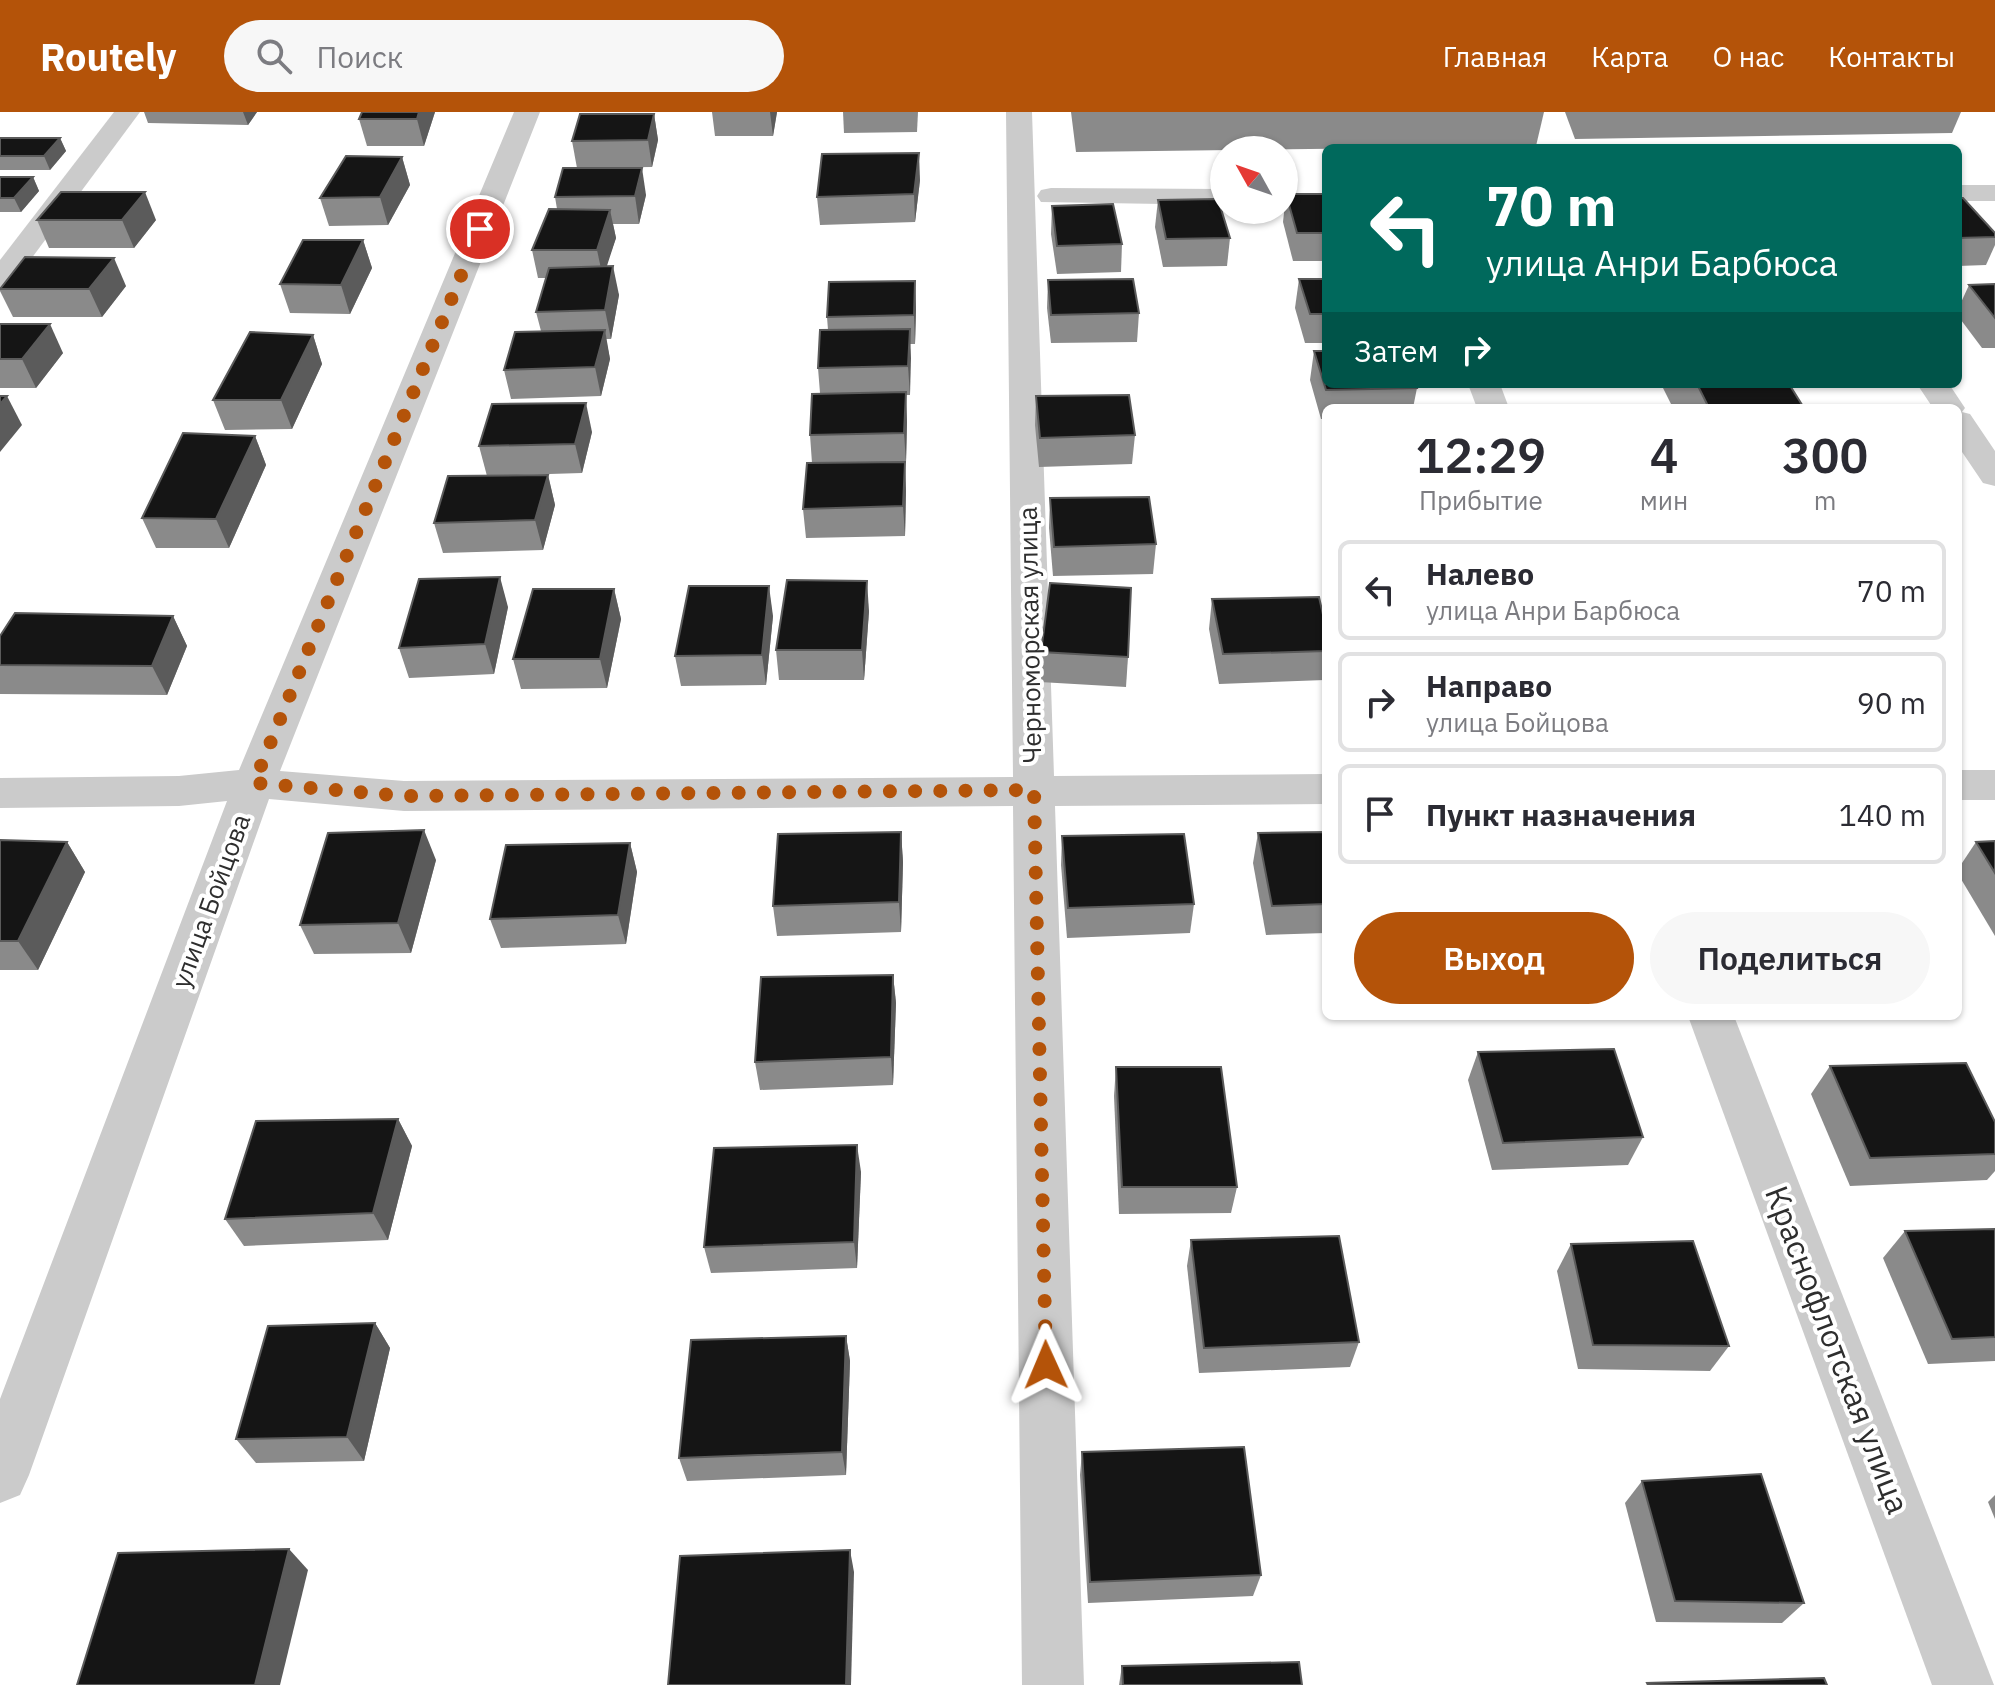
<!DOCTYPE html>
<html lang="ru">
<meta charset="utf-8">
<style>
body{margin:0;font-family:"IBM Plex Sans",sans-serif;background:#f7f7f7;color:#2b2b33;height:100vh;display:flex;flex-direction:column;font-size:30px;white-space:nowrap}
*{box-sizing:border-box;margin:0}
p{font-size:26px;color:#7c7c81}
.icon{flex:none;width:44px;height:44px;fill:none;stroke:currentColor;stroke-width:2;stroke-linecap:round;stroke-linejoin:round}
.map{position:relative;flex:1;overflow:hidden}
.details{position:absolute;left:1322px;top:292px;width:640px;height:616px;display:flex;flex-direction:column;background:#fff;border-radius:12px;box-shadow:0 2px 6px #0004}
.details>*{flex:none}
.guide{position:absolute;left:1322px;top:32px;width:640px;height:244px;border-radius:12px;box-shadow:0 2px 6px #0004;background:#00695c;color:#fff;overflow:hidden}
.needle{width:52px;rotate:310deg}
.controls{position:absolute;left:1210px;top:24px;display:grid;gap:16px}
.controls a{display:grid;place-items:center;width:88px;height:88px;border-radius:50%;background:#fff;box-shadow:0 2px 6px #0004;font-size:40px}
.pin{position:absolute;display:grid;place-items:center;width:68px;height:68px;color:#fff;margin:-34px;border:4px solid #fff;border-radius:50%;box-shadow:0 2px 8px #0007}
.me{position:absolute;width:88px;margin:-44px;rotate:359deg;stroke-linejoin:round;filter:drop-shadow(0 0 6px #0008)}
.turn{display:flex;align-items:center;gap:28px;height:168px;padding:0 32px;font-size:36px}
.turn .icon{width:104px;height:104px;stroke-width:2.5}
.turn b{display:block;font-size:56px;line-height:68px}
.then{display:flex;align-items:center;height:76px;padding:0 32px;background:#0003;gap:16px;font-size:30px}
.eta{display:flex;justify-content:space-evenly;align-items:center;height:136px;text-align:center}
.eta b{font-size:48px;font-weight:600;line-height:56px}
.cta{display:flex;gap:16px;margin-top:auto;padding:16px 32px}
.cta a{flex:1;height:92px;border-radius:48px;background:#b45309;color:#fff;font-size:32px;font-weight:600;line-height:92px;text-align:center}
.cta a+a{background:#f7f7f7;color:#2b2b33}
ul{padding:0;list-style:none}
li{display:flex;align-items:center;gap:24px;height:100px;margin:0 16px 12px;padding:0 16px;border:4px solid #e1e1e2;border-radius:12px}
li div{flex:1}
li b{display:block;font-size:30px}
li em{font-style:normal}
header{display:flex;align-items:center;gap:48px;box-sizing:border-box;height:112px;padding:0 40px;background:#b45309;color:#fff}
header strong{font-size:38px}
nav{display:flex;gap:44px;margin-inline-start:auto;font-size:28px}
.search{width:560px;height:72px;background:#f7f7f7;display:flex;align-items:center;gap:20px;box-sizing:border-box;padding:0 28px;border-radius:44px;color:#7c7c81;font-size:30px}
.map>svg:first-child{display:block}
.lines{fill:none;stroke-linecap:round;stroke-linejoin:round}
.minor{fill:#cbcbcb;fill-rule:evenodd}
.wall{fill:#8a8a8a}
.shaded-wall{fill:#5b5b5b}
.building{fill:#151515;stroke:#5b5b5b;stroke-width:2}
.route{stroke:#b45309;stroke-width:14;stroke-dasharray:0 25.2}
.labels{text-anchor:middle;stroke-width:8;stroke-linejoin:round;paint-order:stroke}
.street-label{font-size:26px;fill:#2e2e2e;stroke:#fff}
.near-street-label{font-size:32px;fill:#2e2e2e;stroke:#fff}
</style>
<header>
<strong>Routely</strong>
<div class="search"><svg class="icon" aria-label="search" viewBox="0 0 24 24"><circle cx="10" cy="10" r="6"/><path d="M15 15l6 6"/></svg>Поиск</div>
<nav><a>Главная</a><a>Карта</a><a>О нас</a><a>Контакты</a></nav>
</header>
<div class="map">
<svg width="1995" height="1573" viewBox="0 0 1995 1573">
<rect width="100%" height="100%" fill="#fff"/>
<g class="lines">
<g class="minor">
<polygon points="114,0 140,0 11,174 0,177 0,148"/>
<polygon points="514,0 540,0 280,659 404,669 1013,665 1006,0 1032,0 1054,664 1326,662 1326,692 1055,694 1084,1573 1022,1573 1013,694 404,699 269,687 29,1363 20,1383 0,1391 0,1287 227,689 179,694 0,696 0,666 179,664 239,658"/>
<rect x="1958" y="73" width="37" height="16"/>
<polygon points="1051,76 1224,77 1224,93 1041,90 1037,84 1041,78"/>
<polygon points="1468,272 1500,272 1509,296 1477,296"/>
<polygon points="1917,272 1949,272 1965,296 1962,300 1970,302 1995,339 1995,374 1983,371 1958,334 1958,296 1933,296"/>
<rect x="1958" y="658" width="37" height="30"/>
<polygon points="1688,904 1734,904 1994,1573 1932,1573"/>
</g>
</g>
<g class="wall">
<polygon points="144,0 257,0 248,13 148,11"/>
<polygon points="435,0 424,34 367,34 359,7"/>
<polygon points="712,0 777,0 773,24 715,24"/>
<polygon points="843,0 918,0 917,20 844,21"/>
<polygon points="1071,0 1544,0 1536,34 1076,40"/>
<polygon points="1565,0 1961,0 1952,21 1575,27"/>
<polygon points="654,2 658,28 652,55 577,56 572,29"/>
<polygon points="0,26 60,26 66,39 50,58 0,58"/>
<polygon points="402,45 410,73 388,113 329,114 320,86"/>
<polygon points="0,65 33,65 39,79 21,100 0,100"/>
<polygon points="920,68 915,110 820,113 817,85"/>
<polygon points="1286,82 1326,82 1326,149 1293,149 1283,110"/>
<polygon points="646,83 639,112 613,112 616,126 606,154 619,183 611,227 606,227 610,247 601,284 511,287 504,258 541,219 536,200 546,166 538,166 532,138 557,97 555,85"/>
<polygon points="1958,86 1995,121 1995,133 1986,153 1958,154"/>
<polygon points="1158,88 1230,126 1227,154 1163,155 1155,115"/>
<polygon points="1052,94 1122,132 1121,160 1057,162 1051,122"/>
<polygon points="37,108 156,108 134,136 49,136"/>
<polygon points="363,128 372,156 350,202 290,201 280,172"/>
<polygon points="1299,167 1326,167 1326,231 1305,231 1295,196"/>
<polygon points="1048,168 1139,201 1137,230 1051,231 1047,196"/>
<polygon points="915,169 916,197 915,232 910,232 910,283 906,283 907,310 906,350 905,350 906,379 905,424 806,426 803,397 812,351 810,323 820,281 818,256 828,218 827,205"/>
<polygon points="1995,172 1995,236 1982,236 1958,204 1958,197 1969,173"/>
<polygon points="126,174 102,205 13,205 0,179 0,175"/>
<polygon points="0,212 63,241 36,276 0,276"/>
<polygon points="313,223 322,252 292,317 225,318 213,288"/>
<polygon points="1314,239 1417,276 1413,296 1326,296 1326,307 1321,307 1310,268"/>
<polygon points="1664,272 1789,272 1804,296 1673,296 1663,276"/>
<polygon points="1036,284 1135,323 1132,352 1039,355 1035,313"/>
<polygon points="592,320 582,361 487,364 479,334"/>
<polygon points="255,324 266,353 229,436 156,436 142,406"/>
<polygon points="548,363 555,393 543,438 443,441 434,411"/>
<polygon points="1050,386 1156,432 1153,462 1053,464 1049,416"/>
<polygon points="614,477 621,507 607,576 521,577 513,547"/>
<polygon points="1212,487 1326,516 1325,568 1219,572 1209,517"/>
<polygon points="508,495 494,562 409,566 399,536"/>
<polygon points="869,499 864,568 779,568 776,538"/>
<polygon points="173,504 187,534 167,583 0,582 0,524"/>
<polygon points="773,504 766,573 681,574 675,544"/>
<polygon points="1041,540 1128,545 1126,575 1040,570"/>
<polygon points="901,720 903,750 901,820 777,824 773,794"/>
<polygon points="1326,720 1326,821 1266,823 1253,751 1258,721"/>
<polygon points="1062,724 1194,792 1190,821 1067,826 1061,753"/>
<polygon points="0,728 67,730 85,760 38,858 0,858"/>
<polygon points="1995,729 1995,824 1958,762 1958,757 1976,730"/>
<polygon points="630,731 637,760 626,832 501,836 490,807"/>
<polygon points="436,748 411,841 314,842 300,813"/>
<polygon points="893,863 896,891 893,973 760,978 755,950"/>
<polygon points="1478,940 1643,1025 1628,1053 1492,1058 1468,968"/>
<polygon points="1830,954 1995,1010 1995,1059 1987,1068 1850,1074 1811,982"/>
<polygon points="1116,955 1237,1075 1231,1101 1119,1102 1114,984"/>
<polygon points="398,1007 412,1034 388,1128 244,1134 225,1107"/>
<polygon points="861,1060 857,1156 711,1161 704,1135"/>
<polygon points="1995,1117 1995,1249 1928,1252 1883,1146 1905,1119"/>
<polygon points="1191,1128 1359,1230 1350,1255 1199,1261 1187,1154"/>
<polygon points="1571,1132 1729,1234 1710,1259 1578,1257 1557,1159"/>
<polygon points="375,1211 390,1236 364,1349 256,1351 236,1327"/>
<polygon points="846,1224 850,1249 846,1363 687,1369 679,1346"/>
<polygon points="1082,1340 1261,1463 1253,1484 1088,1491 1080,1363"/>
<polygon points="1642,1369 1804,1491 1782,1511 1656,1510 1625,1391"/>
<polygon points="1995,1383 1995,1407 1988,1390"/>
<polygon points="1122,1554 1302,1573 1119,1573"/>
</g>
<g class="shaded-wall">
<polygon points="243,0 257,0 248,13"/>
<polygon points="419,0 435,0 424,34 417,7"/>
<polygon points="770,0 777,0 773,24"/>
<polygon points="654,2 658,28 652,55 648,28"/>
<polygon points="60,26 66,39 50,58 44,44"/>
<polygon points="919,41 920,68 915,110 914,82"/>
<polygon points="402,45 410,73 388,113 380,85"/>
<polygon points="642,56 646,83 639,112 635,84"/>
<polygon points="33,65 39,79 21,100 14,86"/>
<polygon points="145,80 156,108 134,136 122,108"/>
<polygon points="610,98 616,126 603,166 597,138"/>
<polygon points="363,128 372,156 350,202 341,173"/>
<polygon points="114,146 126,174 102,205 89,177"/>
<polygon points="613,154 619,183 611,227 605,198"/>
<polygon points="915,169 916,197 915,232 914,203"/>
<polygon points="50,212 63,241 36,276 22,247"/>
<polygon points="910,217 911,246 910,283 908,254"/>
<polygon points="605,218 610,247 601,284 595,255"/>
<polygon points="313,223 322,252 292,317 281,288"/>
<polygon points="906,280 907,310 906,350 904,321"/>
<polygon points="7,284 22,313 0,340 0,292"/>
<polygon points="586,291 592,320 582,361 575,332"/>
<polygon points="255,324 266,353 229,436 216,407"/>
<polygon points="905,350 906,379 905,424 903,394"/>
<polygon points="548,363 555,393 543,438 535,408"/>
<polygon points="500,465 508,495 494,562 485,532"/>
<polygon points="867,469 869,499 864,568 862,538"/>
<polygon points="769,474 773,504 766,573 762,543"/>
<polygon points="614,477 621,507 607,576 600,547"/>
<polygon points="173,504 187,534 167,583 152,554"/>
<polygon points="424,718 436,748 411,841 398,811"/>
<polygon points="901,720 903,750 901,820 899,790"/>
<polygon points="67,730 85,760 38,858 18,829"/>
<polygon points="630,731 637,760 626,832 618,803"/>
<polygon points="893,863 896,891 893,973 891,945"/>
<polygon points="398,1007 412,1034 388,1128 373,1101"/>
<polygon points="857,1033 861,1060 857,1156 854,1130"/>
<polygon points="375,1211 390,1236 364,1349 347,1325"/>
<polygon points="846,1224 850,1249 846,1363 842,1340"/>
<polygon points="289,1437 308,1458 280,1573 255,1573"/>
<polygon points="850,1438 854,1460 851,1573 846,1573"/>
</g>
<g class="building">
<polygon points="362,0 419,0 417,7 359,7"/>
<polygon points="580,2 654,2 648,28 572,29"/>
<polygon points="0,26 60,26 44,44 0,44"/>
<polygon points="919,41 914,82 817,85 822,42"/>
<polygon points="346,44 402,45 380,85 320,86"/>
<polygon points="563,56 642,56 635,84 555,85"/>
<polygon points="0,65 33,65 14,86 0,86"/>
<polygon points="61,80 145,80 122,108 37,108"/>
<polygon points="1286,82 1326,82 1326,121 1297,121"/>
<polygon points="1958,86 1963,86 1995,121 1995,125 1958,126"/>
<polygon points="1218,87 1230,126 1166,127 1158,88"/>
<polygon points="1113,92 1122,132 1057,134 1052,94"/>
<polygon points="549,97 610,98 597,138 532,138"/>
<polygon points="303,128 363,128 341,173 280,172"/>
<polygon points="25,145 114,146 89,177 0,177"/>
<polygon points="613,154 605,198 536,200 549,156"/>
<polygon points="1133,167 1139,201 1051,203 1048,168"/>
<polygon points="1299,167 1326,167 1326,202 1310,202"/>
<polygon points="915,169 914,203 827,205 829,170"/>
<polygon points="1995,172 1995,206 1969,173"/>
<polygon points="0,212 50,212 22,247 0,247"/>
<polygon points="910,217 908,254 818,256 820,218"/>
<polygon points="605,218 595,255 504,258 515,220"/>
<polygon points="250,220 313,223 281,288 213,288"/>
<polygon points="1314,239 1326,239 1326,272 1416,272 1417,276 1326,278"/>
<polygon points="1697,272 1789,272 1804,296 1709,296"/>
<polygon points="906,280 904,321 810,323 812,282"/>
<polygon points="1129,283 1135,323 1040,326 1036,284"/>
<polygon points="0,284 7,284 0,292"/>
<polygon points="586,291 575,332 479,334 492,292"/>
<polygon points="183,321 255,324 216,407 142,406"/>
<polygon points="905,350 903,394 803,397 807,351"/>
<polygon points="548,363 535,408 434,411 448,364"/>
<polygon points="1149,385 1156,432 1054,435 1050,386"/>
<polygon points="500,465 485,532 399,536 419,467"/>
<polygon points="787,468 867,469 862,538 776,538"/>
<polygon points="1050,471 1131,476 1128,545 1041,540"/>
<polygon points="689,474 769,474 762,543 675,544"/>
<polygon points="533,477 614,477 600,547 513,547"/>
<polygon points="1319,485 1326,516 1326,539 1223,542 1212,487"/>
<polygon points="15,501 173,504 152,554 0,553 0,524"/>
<polygon points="424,718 398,811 300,813 328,721"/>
<polygon points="901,720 899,790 773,794 778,722"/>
<polygon points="1326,720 1326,792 1272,794 1258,721"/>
<polygon points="1184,722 1194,792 1068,796 1062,724"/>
<polygon points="0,728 67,730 18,829 0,829"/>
<polygon points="1995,729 1995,761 1976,730"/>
<polygon points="630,731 618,803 490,807 506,733"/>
<polygon points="893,863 891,945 755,950 761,865"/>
<polygon points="1614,937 1643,1025 1503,1031 1478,940"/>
<polygon points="1966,951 1995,1010 1995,1042 1870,1046 1830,954"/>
<polygon points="1116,955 1221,955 1237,1075 1122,1075"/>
<polygon points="398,1007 373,1101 225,1107 256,1009"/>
<polygon points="857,1033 854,1130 704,1135 714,1036"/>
<polygon points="1995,1117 1995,1225 1952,1227 1905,1119"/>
<polygon points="1339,1124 1359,1230 1204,1236 1191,1128"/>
<polygon points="1693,1129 1729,1234 1593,1233 1571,1132"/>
<polygon points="375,1211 347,1325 236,1327 268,1214"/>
<polygon points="846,1224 842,1340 679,1346 691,1228"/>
<polygon points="1244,1335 1261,1463 1090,1470 1082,1340"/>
<polygon points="1761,1362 1804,1491 1675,1489 1642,1369"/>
<polygon points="289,1437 255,1573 77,1573 118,1441"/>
<polygon points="850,1438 846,1573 668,1573 680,1444"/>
<polygon points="1299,1550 1302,1573 1123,1573 1122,1554"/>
<polygon points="1824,1566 1827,1573 1648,1573 1647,1571"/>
</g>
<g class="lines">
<polyline class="route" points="480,117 254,671 404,684 1034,678 1046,1253"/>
</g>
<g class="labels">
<g class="street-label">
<text transform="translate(1030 523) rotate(-91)" y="9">Черноморская улица</text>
<text transform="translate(211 789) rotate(-70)" y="9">улица Бойцова</text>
</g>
<g class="near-street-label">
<text transform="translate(1837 1238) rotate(69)" y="11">Краснофлотская улица</text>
</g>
</g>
</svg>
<div class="controls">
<a><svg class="needle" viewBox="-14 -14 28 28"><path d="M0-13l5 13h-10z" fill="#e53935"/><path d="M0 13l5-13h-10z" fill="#7c7c81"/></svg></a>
</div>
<div class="pin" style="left:480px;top:117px;background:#d93025"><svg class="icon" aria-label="arrive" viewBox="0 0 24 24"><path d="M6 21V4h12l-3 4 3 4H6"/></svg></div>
<svg class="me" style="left:1046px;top:1253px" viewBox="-20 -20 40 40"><path d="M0-17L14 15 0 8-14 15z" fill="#b45309" stroke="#fff" stroke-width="4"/></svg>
<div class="guide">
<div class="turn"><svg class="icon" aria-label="left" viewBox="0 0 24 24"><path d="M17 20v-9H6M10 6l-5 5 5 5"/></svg><div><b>70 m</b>улица Анри Барбюса</div></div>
<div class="then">Затем<svg class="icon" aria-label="right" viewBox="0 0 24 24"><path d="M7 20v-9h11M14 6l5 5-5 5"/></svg></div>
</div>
<section class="details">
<div class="eta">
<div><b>12:29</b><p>Прибытие</p></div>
<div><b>4</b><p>мин</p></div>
<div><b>300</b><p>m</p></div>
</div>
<ul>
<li><svg class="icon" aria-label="left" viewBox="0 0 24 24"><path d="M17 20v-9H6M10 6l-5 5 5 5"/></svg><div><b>Налево</b><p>улица Анри Барбюса</p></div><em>70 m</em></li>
<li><svg class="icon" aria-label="right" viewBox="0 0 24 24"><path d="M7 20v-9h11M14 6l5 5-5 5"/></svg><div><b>Направо</b><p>улица Бойцова</p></div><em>90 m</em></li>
<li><svg class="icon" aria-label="arrive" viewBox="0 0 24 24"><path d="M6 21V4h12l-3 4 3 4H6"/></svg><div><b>Пункт назначения</b></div><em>140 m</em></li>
</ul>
<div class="cta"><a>Выход</a><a>Поделиться</a></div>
</section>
</div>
